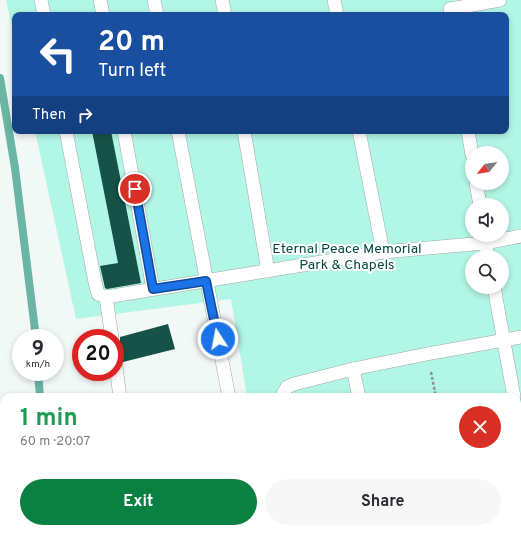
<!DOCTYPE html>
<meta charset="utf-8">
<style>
body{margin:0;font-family:Overpass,sans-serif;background:#f7f7f7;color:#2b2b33;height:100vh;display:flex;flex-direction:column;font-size:15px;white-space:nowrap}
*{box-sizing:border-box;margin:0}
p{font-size:13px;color:#7c7c81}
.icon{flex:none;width:22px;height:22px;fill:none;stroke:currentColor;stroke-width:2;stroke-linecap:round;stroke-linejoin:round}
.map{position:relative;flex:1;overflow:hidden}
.panel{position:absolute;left:0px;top:393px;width:521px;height:140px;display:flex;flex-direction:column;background:#fff;border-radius:12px 12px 0 0;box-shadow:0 2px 6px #0003}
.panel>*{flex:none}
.guide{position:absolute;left:12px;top:12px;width:497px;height:122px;border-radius:8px;box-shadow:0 2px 6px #0003;background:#1a4fa0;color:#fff;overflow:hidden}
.needle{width:26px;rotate:240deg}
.buttons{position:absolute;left:465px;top:146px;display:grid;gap:8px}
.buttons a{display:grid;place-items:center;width:44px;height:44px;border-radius:50%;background:#fff;box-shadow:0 2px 6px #0003;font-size:20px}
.speed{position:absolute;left:12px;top:329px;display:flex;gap:8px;font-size:20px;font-weight:700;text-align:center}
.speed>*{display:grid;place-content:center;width:52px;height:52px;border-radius:50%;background:#fff;box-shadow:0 2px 6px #0003;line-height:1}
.speed small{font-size:10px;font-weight:400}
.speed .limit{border:6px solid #d22;background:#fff;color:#111}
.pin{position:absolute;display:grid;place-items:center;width:34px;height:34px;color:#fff;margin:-17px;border:2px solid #fff;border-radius:50%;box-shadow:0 1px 4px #0007}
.me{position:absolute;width:44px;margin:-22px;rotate:349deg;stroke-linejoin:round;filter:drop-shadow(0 0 3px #0008)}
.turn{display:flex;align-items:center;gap:14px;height:84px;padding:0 20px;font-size:18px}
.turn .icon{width:52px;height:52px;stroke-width:2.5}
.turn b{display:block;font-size:28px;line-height:34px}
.then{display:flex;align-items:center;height:38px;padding:0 20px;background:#0003;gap:8px;font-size:15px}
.round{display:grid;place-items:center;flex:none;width:42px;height:42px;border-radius:21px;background:#f7f7f7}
.head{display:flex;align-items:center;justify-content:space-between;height:68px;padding:0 20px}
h1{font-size:24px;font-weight:700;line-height:30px;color:#1e9e55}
.action{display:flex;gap:8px;margin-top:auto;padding:8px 20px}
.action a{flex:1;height:46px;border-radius:24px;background:#0b8043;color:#fff;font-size:16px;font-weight:700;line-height:46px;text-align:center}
.action a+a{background:#f7f7f7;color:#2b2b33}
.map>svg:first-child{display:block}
.green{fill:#b2f6e6;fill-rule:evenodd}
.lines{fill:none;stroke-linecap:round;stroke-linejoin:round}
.stream{stroke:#6bb5a5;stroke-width:8}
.building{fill:#165247}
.service-casing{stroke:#a1a7a5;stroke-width:14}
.path{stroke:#8d9290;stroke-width:2.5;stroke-dasharray:3 2;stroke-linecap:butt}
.service{stroke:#fff;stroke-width:13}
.route-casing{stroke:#114b97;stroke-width:10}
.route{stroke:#1a73e8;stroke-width:7}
.labels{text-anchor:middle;stroke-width:4;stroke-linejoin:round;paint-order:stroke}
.park-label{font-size:14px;fill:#04493f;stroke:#fff}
</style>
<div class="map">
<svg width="521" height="533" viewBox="0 0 521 533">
<rect width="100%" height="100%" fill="#f2f8f6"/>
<path class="green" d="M 6,0 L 521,0 L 521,533 L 269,533 L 268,529 L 517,529 L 517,397 L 247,397 L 231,299 L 76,319 L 35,131 L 506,131 L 506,15 L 15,15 L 15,41 ZM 472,153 L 502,153 L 502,183 L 472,183 ZM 472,205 L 502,205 L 502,235 L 472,235 ZM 472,257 L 502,257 L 502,287 L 472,287 Z"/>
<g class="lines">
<g class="stream">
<polyline points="0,78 15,168 36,338"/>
<polyline points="38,372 40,397"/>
<polyline points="51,529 51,533"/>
</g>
</g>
<g class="building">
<polygon points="92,131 111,131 141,283 107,289 105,288 100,266 118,263"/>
<polygon points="168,324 175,349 123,362 117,344 120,341 120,337"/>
</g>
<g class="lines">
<defs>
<g id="service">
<polyline points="41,0 44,15"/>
<polyline points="100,0 103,15"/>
<polyline points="154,0 157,15"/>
<polyline points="222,0 225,15"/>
<polyline points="334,0 337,15"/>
<polyline points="450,9 500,0"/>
<polyline points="66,131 95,282 98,294 106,297 383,252 485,243 521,236"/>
<polyline points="124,131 153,289"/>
<polyline points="178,131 229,397"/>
<polyline points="244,131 268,271"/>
<polyline points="359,131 383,252"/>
<polyline points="468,131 472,155"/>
<polyline points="476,183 480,205"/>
<polyline points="484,235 488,257"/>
<polyline points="494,287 514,397"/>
<polyline points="106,297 112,338"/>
<polyline points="115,360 120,397"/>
<polyline points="353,369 359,397"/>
<polyline points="283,397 283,394 287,387 294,384 353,369 427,354 521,337"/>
<polyline points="517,415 521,438"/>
<polyline points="139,529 139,533"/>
<polyline points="255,529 255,533"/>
<polyline points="306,529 307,533"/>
<polyline points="386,529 387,533"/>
</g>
</defs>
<use href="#service" class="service-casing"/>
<g class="path">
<polyline points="431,372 436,397"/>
<polyline points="462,529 463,533"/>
<polyline points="507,533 521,530"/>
</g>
<use href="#service" class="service"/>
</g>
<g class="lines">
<defs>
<polyline id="route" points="135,189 153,289 206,281 218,339"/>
</defs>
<use href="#route" class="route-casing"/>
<use href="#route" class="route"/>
</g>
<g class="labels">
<g class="park-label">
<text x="347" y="253">Eternal Peace Memorial<tspan x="347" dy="16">Park &amp; Chapels</tspan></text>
</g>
</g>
</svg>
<div class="buttons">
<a><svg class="needle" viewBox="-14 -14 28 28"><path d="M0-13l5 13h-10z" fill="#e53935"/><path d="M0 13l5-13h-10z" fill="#7c7c81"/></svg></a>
<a><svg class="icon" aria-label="sound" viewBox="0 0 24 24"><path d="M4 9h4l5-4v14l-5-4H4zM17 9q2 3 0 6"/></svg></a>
<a><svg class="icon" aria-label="search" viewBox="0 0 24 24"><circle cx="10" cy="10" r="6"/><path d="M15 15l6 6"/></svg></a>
</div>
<div class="speed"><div>9<small>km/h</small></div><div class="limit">20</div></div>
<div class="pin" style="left:135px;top:189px;background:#d93025"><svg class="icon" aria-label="arrive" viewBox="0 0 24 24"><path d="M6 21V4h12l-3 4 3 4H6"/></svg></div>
<svg class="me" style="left:218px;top:339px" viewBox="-20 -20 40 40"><circle r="17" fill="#1a73e8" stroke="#fff" stroke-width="3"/><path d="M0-11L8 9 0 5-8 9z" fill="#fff"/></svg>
<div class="guide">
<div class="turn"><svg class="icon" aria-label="left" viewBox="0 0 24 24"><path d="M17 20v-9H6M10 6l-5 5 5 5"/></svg><div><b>20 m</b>Turn left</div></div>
<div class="then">Then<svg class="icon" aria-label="right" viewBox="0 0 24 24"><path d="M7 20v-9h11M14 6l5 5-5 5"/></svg></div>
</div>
<section class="panel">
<div class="head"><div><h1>1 min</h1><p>60 m · 20:07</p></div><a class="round" style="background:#d93025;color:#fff"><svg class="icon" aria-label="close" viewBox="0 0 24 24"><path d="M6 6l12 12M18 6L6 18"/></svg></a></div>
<div class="action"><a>Exit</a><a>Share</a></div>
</section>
</div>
